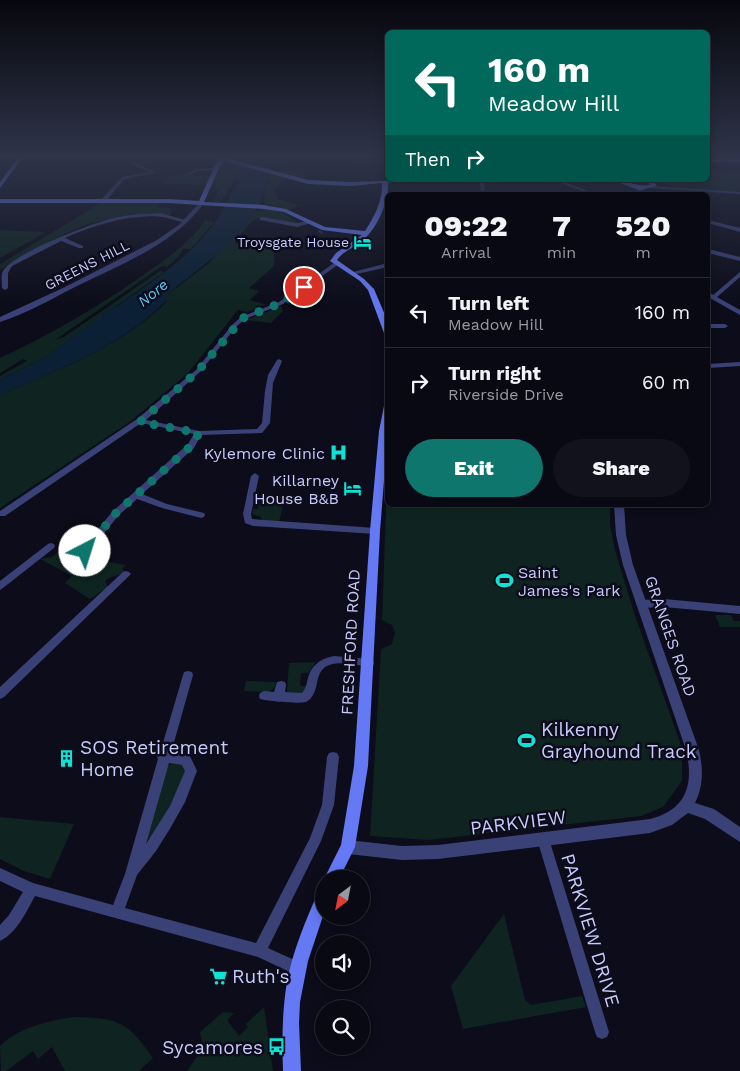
<!DOCTYPE html>
<style>
body{margin:0;font-family:"Work Sans",sans-serif;background:#12121d;color:#f1f3f6;height:100vh;display:flex;flex-direction:column;font-size:19px;white-space:nowrap}
*{box-sizing:border-box;margin:0}
p{font-size:16px;color:#999aa0}
.icon{flex:none;width:28px;height:28px;fill:none;stroke:currentColor;stroke-width:2;stroke-linecap:round;stroke-linejoin:round}
.map{position:relative;flex:1;overflow:hidden}
.details{position:absolute;left:385px;top:192px;width:325px;height:315px;display:flex;flex-direction:column;background:#090914;border-radius:8px;box-shadow:0 2px 12px #0003,0 0 0 1px #292a34}
.details>*{flex:none}
.banner{position:absolute;left:385px;top:30px;width:325px;height:152px;border-radius:8px;box-shadow:0 2px 12px #0003,0 0 0 1px #292a34;background:#00695c;color:#fff;overflow:hidden}
.needle{width:32px;rotate:212deg}
.tools{position:absolute;left:315px;top:870px;display:grid;gap:10px}
.tools a{display:grid;place-items:center;width:55px;height:55px;border-radius:50%;background:#090914;box-shadow:0 2px 12px #0003,0 0 0 1px #292a34;font-size:25px}
.pin{position:absolute;display:grid;place-items:center;width:42px;height:42px;color:#fff;margin:-21px;border:2px solid #fff;border-radius:50%;box-shadow:0 1px 5px #0007}
.me{position:absolute;width:55px;margin:-28px;rotate:40deg;stroke-linejoin:round;filter:drop-shadow(0 0 4px #0008)}
.turn{display:flex;align-items:center;gap:18px;height:105px;padding:0 20px;font-size:22px}
.turn .icon{width:65px;height:65px;stroke-width:2.5}
.turn b{display:block;font-size:35px;line-height:42px}
.then{display:flex;align-items:center;height:48px;padding:0 20px;background:#0003;gap:10px;font-size:19px}
.eta{display:flex;justify-content:space-evenly;align-items:center;height:85px;text-align:center}
.eta b{font-size:30px;font-weight:800;line-height:35px}
.action{display:flex;gap:10px;margin-top:auto;padding:10px 20px}
.action a{flex:1;height:58px;border-radius:30px;background:#0f766e;color:#fff;font-size:20px;font-weight:800;line-height:58px;text-align:center}
.action a+a{background:#12121d;color:#f1f3f6}
ul{padding:0;list-style:none}
li{display:flex;align-items:center;gap:15px;height:70px;padding:0 20px;border-top:1px solid #292a34}
li div{flex:1}
li b{display:block;font-size:19px}
li em{font-style:normal}
.map>svg:first-child{display:block}
.green{fill:#0f2420}
.water{fill:#0b2034}
.lines{fill:none;stroke-linecap:round;stroke-linejoin:round}
.stream{stroke:#0b2034;stroke-width:1}
.canal{fill:#0b2034;fill-rule:evenodd}
.minor-tunnel{stroke:#323247;stroke-width:5;stroke-dasharray:5 2.5;stroke-linecap:butt}
.minor{fill:#3a4176;fill-rule:evenodd}
.tertiary{fill:#3a4176;fill-rule:evenodd}
.secondary{fill:#6679f5;fill-rule:evenodd}
.route{stroke:#0f766e;stroke-width:9;stroke-dasharray:0 16.2}
.labels{text-anchor:middle;stroke-width:5;stroke-linejoin:round;paint-order:stroke}
.far-poi-label{font-size:14px;fill:#c8cafb;stroke:#0c0c1a;text-anchor:end}
.far-street-label{font-size:14px;fill:#c8cafb;stroke:#0c0c1a}
.far-water-label{font-size:15px;font-style:italic;fill:#5dc6f5;stroke:#0c0c1a}
.poi-label{font-size:16px;fill:#c8cafb;stroke:#0c0c1a;text-anchor:end}
.street-label{font-size:16px;fill:#c8cafb;stroke:#0c0c1a}
.near-poi-label{font-size:19px;fill:#c8cafb;stroke:#0c0c1a;text-anchor:start}
.near-street-label{font-size:19px;fill:#c8cafb;stroke:#0c0c1a}
</style>
<div class="map">
<svg width="740" height="1071" viewBox="0 0 740 1071">
<rect width="100%" height="100%" fill="#0c0c1a"/>
<g class="green">
<polygon points="229,156 251,156 220,202 216,202 223,193 218,189 213,189 214,187 209,187"/>
<polygon points="279,170 305,171 305,177 302,179 287,177 274,190 278,199 298,205 290,211 264,203 265,185 270,178 268,176"/>
<polygon points="708,170 740,171 740,192 682,189 655,180 708,180"/>
<polygon points="194,172 194,175 211,176 206,185 162,184 171,176"/>
<polygon points="101,203 159,203 157,207 172,208 169,211 173,212 169,215 125,216 88,224 60,236 0,270 0,264"/>
<path d="M 263,208 L 284,213 L 300,224 L 258,218 L 250,223 L 234,243 L 274,249 L 274,266 L 249,288 L 259,291 L 250,300 L 267,305 L 256,306 L 257,308 L 248,312 L 238,310 L 188,373 L 131,421 L 0,508 L 0,395 C 57,370 123,346 167,301 L 167,295 L 209,263 L 253,212 L 263,210 Z"/>
<path d="M 204,218 L 207,221 L 214,222 L 191,249 L 183,249 L 179,256 L 167,267 L 162,266 L 55,340 L 64,337 L 160,271 L 164,272 L 47,356 L 0,380 L 0,376 L 27,361 L 23,359 L 0,373 L 0,358 C 49,335 95,309 139,278 C 163,261 188,245 205,221 Z"/>
<polygon points="0,230 46,232 0,258"/>
<polygon points="281,306 283,311 271,323 246,320"/>
<polygon points="387,482 388,505 610,505 610,524 615,550 634,613 682,748 682,781 663,807 641,816 429,840 370,836 381,649 392,644 395,632 392,625 382,620"/>
<polygon points="254,502 283,504 279,522 262,521 261,517 252,514 253,509 258,509 258,506 254,506"/>
<path d="M 64,547 L 87,558 L 126,565 L 122,569 L 125,571 C 118,577 112,575 105,581 L 108,587 L 90,599 L 65,583 L 72,576 L 40,559 L 52,557 Z"/>
<polygon points="715,615 731,615 734,621 740,621 740,627 720,627"/>
<polygon points="316,662 308,673 301,673 300,686 306,686 303,693 289,693 287,691 289,663"/>
<polygon points="246,681 276,682 275,687 269,692 244,691"/>
<polygon points="172,764 182,765 187,772 161,824 142,847 167,766"/>
<polygon points="0,817 74,824 50,879 24,871 0,859"/>
<polygon points="504,914 525,1000 531,1005 582,996 586,1007 463,1029 451,986"/>
<polygon points="264,1007 273,1071 187,1071 203,1048 200,1032 223,1012 234,1013 227,1020 239,1036 248,1027 246,1024"/>
<path d="M 74,1017 C 119,1018 127,1021 153,1058 L 139,1071 L 65,1071 L 52,1047 L 38,1059 L 33,1051 L 6,1071 L 1,1071 L 0,1046 C 20,1027 47,1021 74,1017 Z"/>
</g>
<path class="water" d="M 251,156 L 276,156 L 274,162 L 275,165 C 294,172 322,170 342,169 C 355,168 377,158 387,165 L 359,166 L 345,171 L 284,170 L 271,166 C 265,179 264,194 258,206 C 237,245 199,267 167,295 L 167,300 C 123,346 57,370 0,395 L 0,380 L 47,356 L 113,307 L 116,307 C 151,282 191,257 216,221 C 226,208 228,195 239,182 L 237,179 Z"/>
<g class="lines">
<polyline class="stream" points="227,243 235,244"/>
<polygon class="canal" points="219,190 223,191 217,203 213,203"/>
<polyline class="minor-tunnel" points="320,233 321,231"/>
<g class="minor">
<polygon points="712,156 734,156 708,159 708,157"/>
<polygon points="132,163 136,163 157,173 125,179 105,202 101,202 101,200 122,177 150,172 132,165"/>
<polygon points="216,168 218,170 197,171 188,175 186,174 196,169"/>
<polygon points="480,180 484,180 485,195 481,195"/>
<polygon points="553,180 559,180 599,195 592,195"/>
<polygon points="652,186 740,192 740,194 650,188 650,187"/>
<polygon points="434,191 461,194 463,195 435,194 427,195"/>
<polygon points="385,192 409,194 411,195 383,194 383,192"/>
<path d="M 160,213 L 189,221 C 181,224 171,218 163,217 C 155,216 147,216 139,217 C 113,219 88,228 65,238 L 83,246 L 83,248 L 79,248 L 61,241 L 12,266 L 8,273 L 8,288 L 5,290 L 2,288 C 2,283 1,277 2,273 C 9,254 97,221 118,217 C 132,214 146,214 160,213 Z"/>
<polygon points="262,217 297,223 308,221 311,223 297,227 260,220 260,218"/>
<polygon points="708,220 740,228 740,232 708,223"/>
<polygon points="311,239 330,242 333,244 330,246 309,242 309,240"/>
<polygon points="708,249 740,257 740,261 708,253"/>
<polygon points="334,263 339,264 283,304 245,319 236,327 200,372 146,420 199,431 257,429 262,423 265,391 268,375 277,360 279,359 282,361 273,383 270,423 262,433 201,435 194,448 142,494 167,504 204,513 205,515 204,517 201,518 162,508 137,499 118,516 88,553 82,553 81,551 82,549 112,512 188,444 194,434 141,423 5,516 0,516 0,511 137,419 196,370 232,325 241,317 279,302"/>
<polygon points="388,263 388,267 352,275 349,273"/>
<polygon points="740,272 740,277 716,298 712,298 712,296"/>
<polygon points="708,324 725,324 728,326 725,328 708,328"/>
<polygon points="740,362 740,366 708,368 708,364"/>
<polygon points="255,473 259,476 251,514 252,519 375,528 379,531 375,534 253,526 245,523 243,514 251,476"/>
<polygon points="51,543 54,544 55,546 54,548 3,588 0,590 0,581 48,544"/>
<polygon points="126,571 129,572 131,574 129,576 4,697 0,699 0,687 123,572"/>
<polygon points="664,599 740,606 740,614 664,607 641,608 638,607 636,604 638,601 641,600"/>
<path d="M 334,656 L 369,659 L 373,660 L 374,663 L 373,666 L 369,667 C 356,665 335,659 324,668 C 316,675 318,685 314,693 C 312,697 310,700 306,702 C 301,704 266,701 260,699 L 259,696 L 260,693 L 264,691 L 274,692 L 277,682 L 281,681 L 285,682 L 286,685 L 285,692 L 302,693 C 305,689 306,687 307,682 C 310,666 319,659 334,656 Z"/>
<path d="M 188,671 L 192,672 L 193,675 L 171,753 L 190,756 L 197,771 L 185,802 L 171,827 L 156,851 L 137,875 L 125,908 L 256,943 L 310,838 L 322,805 L 327,757 L 329,753 L 333,752 L 337,753 L 339,757 L 334,805 L 321,841 L 268,948 L 301,963 L 303,968 L 301,973 L 296,975 L 258,957 L 35,896 C 26,912 17,933 0,941 L 0,925 L 9,915 L 23,892 L 0,881 L 0,868 L 33,883 L 113,905 L 125,874 L 158,759 L 157,757 L 160,753 L 183,675 L 184,672 ZM 169,763 L 182,765 L 185,771 L 170,806 L 146,844 Z"/>
<polygon points="543,833 547,835 549,839 609,1032 607,1037 602,1039 597,1037 595,1032 537,839 539,835"/>
</g>
<g class="tertiary">
<polygon points="641,187 646,188 637,195 630,195"/>
<path d="M 201,201 L 204,203 C 174,245 119,265 73,288 C 50,300 25,314 0,322 L 0,317 L 65,287 L 157,240 L 180,224 Z"/>
<polygon points="708,292 740,310 740,315 708,297"/>
<path d="M 614,505 L 624,505 L 626,535 L 633,565 L 699,750 C 703,768 704,785 695,803 L 714,809 L 740,827 L 740,842 L 705,819 L 688,813 L 672,825 L 650,833 L 438,859 L 402,860 L 348,854 L 343,852 L 341,847 L 343,842 L 348,840 L 402,846 L 438,845 L 650,819 C 687,810 694,784 686,750 L 623,565 L 616,535 Z"/>
</g>
<g class="secondary">
<polygon points="19,156 24,156 0,188 0,182"/>
<path d="M 209,156 L 218,156 L 308,180 L 351,182 L 412,180 L 388,183 C 389,202 377,229 362,241 C 354,248 343,251 337,260 L 364,279 L 374,289 L 388,322 L 388,335 L 384,333 L 368,290 L 360,281 L 330,261 L 336,253 L 362,235 L 322,230 L 284,212 L 264,209 L 169,203 L 0,203 L 0,199 L 169,199 L 199,201 L 215,165 L 220,160 ZM 225,161 L 308,184 L 351,186 L 382,183 C 383,200 374,218 365,231 L 325,227 L 286,209 L 264,205 L 204,202 L 220,166 Z"/>
<rect x="708" y="158" width="32" height="4"/>
<path d="M 612,180 C 627,180 636,187 650,185 L 646,180 L 652,180 L 657,186 L 639,190 Z"/>
<polygon points="385,401 388,401 388,430 380,531 368,766 355,847 339,879 324,879 341,845 354,766 370,531 379,431"/>
<path d="M 324,888 L 324,913 L 308,961 L 300,1002 L 299,1023 L 301,1071 L 283,1071 C 282,1041 282,1011 287,982 C 293,950 306,920 319,890 Z"/>
</g>
</g>
<linearGradient id="sky" x2="0" y2="1"><stop stop-color="#07070e"/><stop offset="0.51" stop-color="#2e3449"/><stop offset="1" stop-color="#2e3449" stop-opacity="0"/></linearGradient>
<rect width="740" height="306" fill="url(#sky)"/>
<g class="lines">
<polyline class="route" points="85,551 115,514 191,446 199,433 140,422 198,371 243,318 281,303 304,287"/>
</g>
<defs>
<symbol id="hotel-bare" viewBox="-9 -9 18 18"><path d="M-6-4.5h1.5V1H6V5H4.5V3h-9V5H-6ZM-4 0a1.8 1.8 0 1 1 3.6 0ZM.5 0V-2.5h3Q6-2.5 6 0Z" fill="#0fe1d5" stroke="#0c0c1a" stroke-width="2.5" paint-order="stroke"/></symbol>
<symbol id="hospital-bare" viewBox="-9 -9 18 18"><path d="M-5-5h3v3.5h4V-5h3V5h-3V1.5h-4V5h-3Z" fill="#0fe1d5" stroke="#0c0c1a" stroke-width="2.5" paint-order="stroke"/></symbol>
<symbol id="stadium-bare" viewBox="-9 -9 18 18"><path d="M0-5a6.5 5 0 1 0 0 10a6.5 5 0 1 0 0-10ZM-3.5-1.8h7v3.6h-7Z" fill="#0fe1d5" stroke="#0c0c1a" stroke-width="2.5" paint-order="stroke"/></symbol>
<symbol id="building-bare" viewBox="-9 -9 18 18"><path d="M-4-6H4V6H1V3H-1V6H-4ZM-2.5-4.3h1.7v1.8h-1.7ZM.8-4.3h1.7v1.8H.8ZM-2.5-1h1.7V.8h-1.7ZM.8-1h1.7V.8H.8Z" fill="#0fe1d5" stroke="#0c0c1a" stroke-width="2.5" paint-order="stroke"/></symbol>
<symbol id="supermarket-bare" viewBox="-9 -9 18 18"><path d="M-6-5.5h2.5l.6 2H6L4.5 2H-2.5L-4.4-4H-6ZM-1.5 3.2a1.3 1.3 0 1 0 .1 0ZM3 3.2a1.3 1.3 0 1 0 .1 0Z" fill="#0fe1d5" stroke="#0c0c1a" stroke-width="2.5" paint-order="stroke"/></symbol>
<symbol id="bus-bare" viewBox="-9 -9 18 18"><path d="M-5-6H5V4H4V6H2V4H-2V6H-4V4H-5ZM-3.5-4V0h7V-4ZM-3.5 1.2v1.5H-2V1.2ZM2 1.2v1.5H3.5V1.2Z" fill="#0fe1d5" stroke="#0c0c1a" stroke-width="2.5" paint-order="stroke"/></symbol>
</defs>
<g fill-rule="evenodd">
<use href="#hotel-bare" x="350" y="230" width="25" height="25"/>
<use href="#hospital-bare" x="326" y="440" width="25" height="25"/>
<use href="#hotel-bare" x="340" y="476" width="25" height="25"/>
<use href="#stadium-bare" x="492" y="568" width="25" height="25"/>
<use href="#stadium-bare" x="514" y="728" width="25" height="25"/>
<use href="#building-bare" x="54" y="746" width="25" height="25"/>
<use href="#supermarket-bare" x="206" y="964" width="25" height="25"/>
<use href="#bus-bare" x="264" y="1034" width="25" height="25"/>
</g>
<g class="labels">
<g class="far-poi-label">
<text x="349" y="247">Troysgate House</text>
</g>
<g class="far-street-label">
<text transform="translate(87 265) rotate(-27)" y="5">GREENS HILL</text>
</g>
<g class="far-water-label">
<text transform="translate(153 293) rotate(-39)" y="5">Nore</text>
</g>
<g class="poi-label">
<text x="325" y="459">Kylemore Clinic</text>
<text x="339" y="486">Killarney<tspan x="339" dy="18">House B&amp;B</tspan></text>
<text x="518" y="578" text-anchor="start">Saint<tspan x="518" dy="18">James's Park</tspan></text>
</g>
<g class="street-label">
<text transform="translate(671 636) rotate(71)" y="6">GRANGES ROAD</text>
<text transform="translate(350 642) rotate(-87)" y="6">FRESHFORD ROAD</text>
</g>
<g class="near-poi-label">
<text x="541" y="736">Kilkenny<tspan x="541" dy="22">Grayhound Track</tspan></text>
<text x="80" y="754">SOS Retirement<tspan x="80" dy="22">Home</tspan></text>
<text x="232" y="983">Ruth's</text>
<text x="263" y="1054" text-anchor="end">Sycamores</text>
</g>
<g class="near-street-label">
<text transform="translate(518 822) rotate(-7)" y="7">PARKVIEW</text>
<text transform="translate(591 930) rotate(73)" y="7">PARKVIEW DRIVE</text>
</g>
</g>
</svg>
<div class="tools">
<a><svg class="needle" viewBox="-14 -14 28 28"><path d="M0-13l5 13h-10z" fill="#e53935"/><path d="M0 13l5-13h-10z" fill="#999aa0"/></svg></a>
<a><svg class="icon" aria-label="sound" viewBox="0 0 24 24"><path d="M4 9h4l5-4v14l-5-4H4zM17 9q2 3 0 6"/></svg></a>
<a><svg class="icon" aria-label="search" viewBox="0 0 24 24"><circle cx="10" cy="10" r="6"/><path d="M15 15l6 6"/></svg></a>
</div>
<div class="pin" style="left:304px;top:287px;background:#d93025"><svg class="icon" aria-label="arrive" viewBox="0 0 24 24"><path d="M6 21V4h12l-3 4 3 4H6"/></svg></div>
<svg class="me" style="left:85px;top:551px" viewBox="-20 -20 40 40"><circle r="19" fill="#fff"/><path d="M0-13L10 11 0 6-10 11z" fill="#0f766e"/></svg>
<div class="banner">
<div class="turn"><svg class="icon" aria-label="left" viewBox="0 0 24 24"><path d="M17 20v-9H6M10 6l-5 5 5 5"/></svg><div><b>160 m</b>Meadow Hill</div></div>
<div class="then">Then<svg class="icon" aria-label="right" viewBox="0 0 24 24"><path d="M7 20v-9h11M14 6l5 5-5 5"/></svg></div>
</div>
<section class="details">
<div class="eta">
<div><b>09:22</b><p>Arrival</p></div>
<div><b>7</b><p>min</p></div>
<div><b>520</b><p>m</p></div>
</div>
<ul>
<li><svg class="icon" aria-label="left" viewBox="0 0 24 24"><path d="M17 20v-9H6M10 6l-5 5 5 5"/></svg><div><b>Turn left</b><p>Meadow Hill</p></div><em>160 m</em></li>
<li><svg class="icon" aria-label="right" viewBox="0 0 24 24"><path d="M7 20v-9h11M14 6l5 5-5 5"/></svg><div><b>Turn right</b><p>Riverside Drive</p></div><em>60 m</em></li>
</ul>
<div class="action"><a>Exit</a><a>Share</a></div>
</section>
</div>
